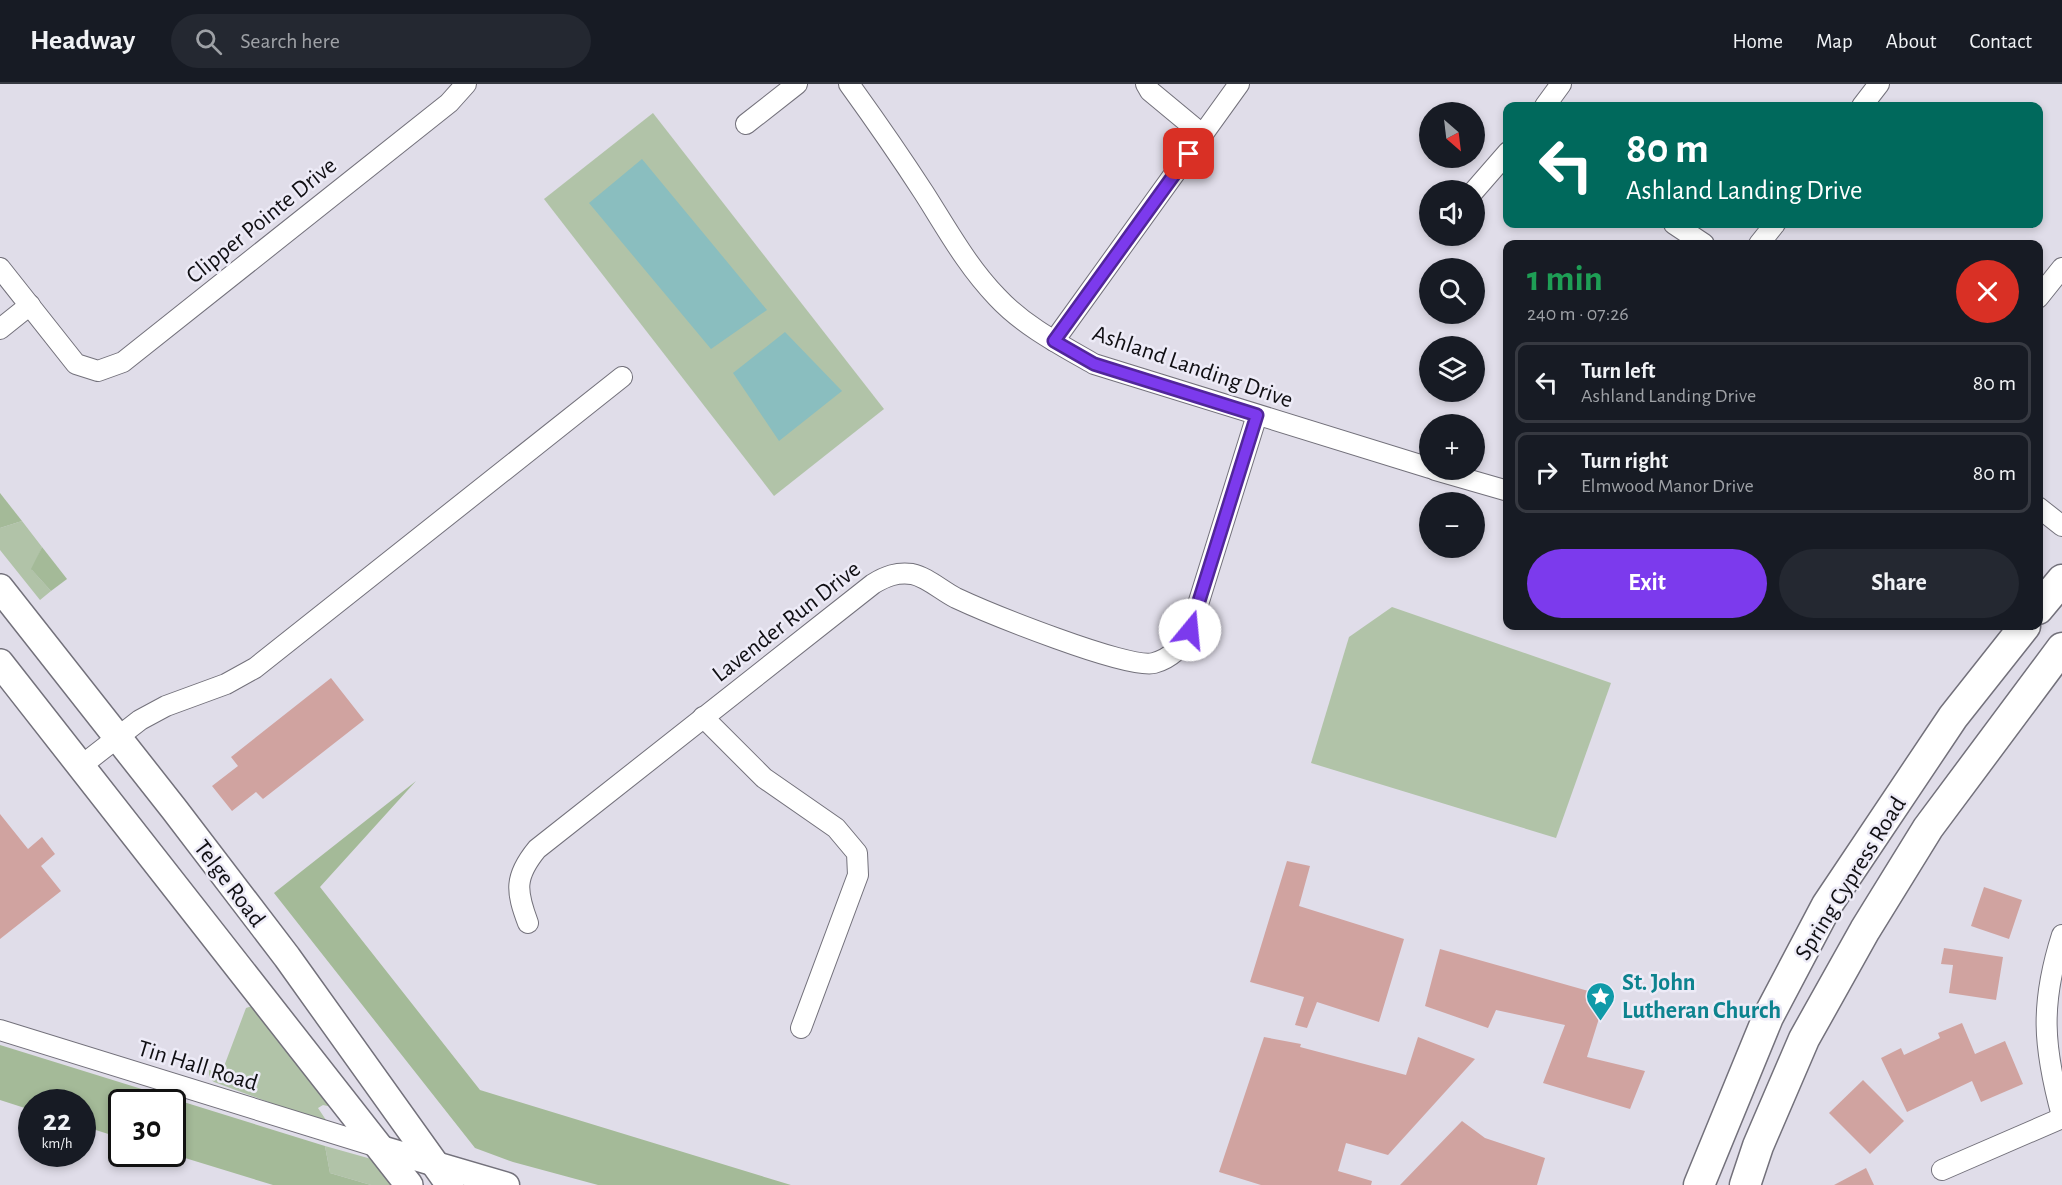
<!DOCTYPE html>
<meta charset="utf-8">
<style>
body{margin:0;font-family:"Alegreya Sans",sans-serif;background:#242831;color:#f1f3f6;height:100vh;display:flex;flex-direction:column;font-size:22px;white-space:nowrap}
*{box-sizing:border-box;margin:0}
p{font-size:20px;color:#9ea1a6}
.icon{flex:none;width:33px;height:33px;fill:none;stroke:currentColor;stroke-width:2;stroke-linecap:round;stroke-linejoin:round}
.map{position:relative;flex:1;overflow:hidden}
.panel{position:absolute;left:1503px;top:156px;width:540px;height:390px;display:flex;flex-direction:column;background:#171b24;border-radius:12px;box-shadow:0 3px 9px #0003}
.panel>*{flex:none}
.guide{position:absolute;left:1503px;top:18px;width:540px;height:126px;border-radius:12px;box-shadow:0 3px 9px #0003;background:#00695c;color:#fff;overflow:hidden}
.needle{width:39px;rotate:152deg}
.tools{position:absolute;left:1419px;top:18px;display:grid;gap:12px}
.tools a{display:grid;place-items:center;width:66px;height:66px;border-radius:50%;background:#171b24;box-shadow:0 3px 9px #0003;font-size:30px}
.speed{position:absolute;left:18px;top:1005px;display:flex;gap:12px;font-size:30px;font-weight:700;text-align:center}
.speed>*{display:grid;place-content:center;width:78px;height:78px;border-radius:50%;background:#171b24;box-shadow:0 3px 9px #0003;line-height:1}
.speed small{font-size:15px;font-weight:400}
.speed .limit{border:3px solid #111;border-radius:9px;background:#fff;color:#111}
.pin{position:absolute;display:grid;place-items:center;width:51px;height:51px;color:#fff;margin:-26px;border-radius:12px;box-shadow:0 3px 9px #0006}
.me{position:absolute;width:66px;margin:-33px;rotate:17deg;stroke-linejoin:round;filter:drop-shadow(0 0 4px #0008)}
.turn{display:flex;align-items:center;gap:21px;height:126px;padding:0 24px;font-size:27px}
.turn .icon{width:78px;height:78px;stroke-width:2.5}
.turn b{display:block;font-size:42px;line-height:51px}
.round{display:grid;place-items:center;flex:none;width:63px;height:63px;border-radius:32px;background:#242831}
.summary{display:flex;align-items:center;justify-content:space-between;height:102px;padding:0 24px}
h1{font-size:36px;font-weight:600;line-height:45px;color:#1e9e55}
.cta{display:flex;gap:12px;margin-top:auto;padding:12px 24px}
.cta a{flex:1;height:69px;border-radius:36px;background:#7c3aed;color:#fff;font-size:24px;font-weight:600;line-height:69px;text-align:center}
.cta a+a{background:#242831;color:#f1f3f6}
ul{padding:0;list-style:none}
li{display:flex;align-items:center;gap:18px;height:81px;margin:0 12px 9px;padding:0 12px;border:3px solid #363941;border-radius:12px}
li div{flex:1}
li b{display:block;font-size:22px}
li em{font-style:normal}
header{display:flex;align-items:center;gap:36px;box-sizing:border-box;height:84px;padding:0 30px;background:#171b24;border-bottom:2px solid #363941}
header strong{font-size:28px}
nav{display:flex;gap:33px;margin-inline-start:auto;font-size:21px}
.search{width:420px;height:54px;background:#242831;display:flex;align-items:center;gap:15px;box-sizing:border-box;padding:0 21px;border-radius:33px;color:#9ea1a6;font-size:22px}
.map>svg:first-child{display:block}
.green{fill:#b1c3a8}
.forest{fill:#a4ba98}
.water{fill:#8abebf}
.building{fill:#d0a3a0}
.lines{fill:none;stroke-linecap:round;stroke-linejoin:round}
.minor-casing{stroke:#73717b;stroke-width:22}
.tertiary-casing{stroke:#73717b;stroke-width:27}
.secondary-casing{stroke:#73717b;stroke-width:30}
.primary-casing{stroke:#73717b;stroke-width:33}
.minor{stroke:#fff;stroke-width:20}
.tertiary{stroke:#fff;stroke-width:24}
.secondary{stroke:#fff;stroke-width:27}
.primary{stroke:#fff;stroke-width:30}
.route-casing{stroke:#51269a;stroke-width:15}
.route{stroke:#7c3aed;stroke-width:10}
.labels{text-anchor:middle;stroke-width:5;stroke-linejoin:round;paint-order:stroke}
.street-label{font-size:24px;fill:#100f13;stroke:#edebf7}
.culture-label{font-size:24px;font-weight:bold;fill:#0d838f;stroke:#edebf7;text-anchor:start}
</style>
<header>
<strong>Headway</strong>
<div class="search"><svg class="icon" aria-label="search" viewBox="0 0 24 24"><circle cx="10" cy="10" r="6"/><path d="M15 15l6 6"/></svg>Search here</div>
<nav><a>Home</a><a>Map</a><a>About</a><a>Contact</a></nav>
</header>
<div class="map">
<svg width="2062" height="1101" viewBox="0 0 2062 1101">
<rect width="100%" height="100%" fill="#e0dde9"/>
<g class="green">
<polygon points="653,29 884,325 774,412 544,115"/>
<polygon points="22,437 42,463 32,486 51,507 40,516 0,466 0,444"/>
<polygon points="1392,523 1611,599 1556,754 1311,679 1349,553"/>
<polygon points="252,922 332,1023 323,1021 318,1024 326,1036 317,1036 214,998 209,994 209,986 217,988 223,985 246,924"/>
<polygon points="325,1062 375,1076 398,1101 371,1101 330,1089"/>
</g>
<g class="forest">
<polygon points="0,409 22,437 0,444"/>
<polygon points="42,463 67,495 51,507 31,485"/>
<polygon points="416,697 320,803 480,1006 791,1101 598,1101 513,1078 475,1064 274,809"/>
<polygon points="0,961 325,1062 330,1089 371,1101 273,1101 172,1070 172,1018 122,1018 121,1054 83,1042 82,1018 32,1018 31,1026 0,1016"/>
</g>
<g class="water">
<polygon points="642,75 767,226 711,265 589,119"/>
<polygon points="785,248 842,307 779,357 733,289"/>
</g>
<g class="building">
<polygon points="331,594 364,636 263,715 256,708 232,727 212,702 238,682 231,673"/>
<polygon points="0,730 28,765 42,753 55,770 41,782 61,807 0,855"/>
<polygon points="1287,777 1310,782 1299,822 1404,855 1379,938 1317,918 1307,944 1295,941 1304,913 1250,898"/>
<polygon points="1984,803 2022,816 2009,855 1971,842"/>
<polygon points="1944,864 2003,873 1996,916 1949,909 1953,881 1941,880"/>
<polygon points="1440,865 1606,912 1587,973 1645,987 1630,1025 1543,999 1565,941 1496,926 1488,944 1425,922"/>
<polygon points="1962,939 1975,970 2005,957 2023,1000 1981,1018 1972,997 1907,1028 1881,974 1901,964 1904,971 1940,954 1938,949"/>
<polygon points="1264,953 1301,960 1300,963 1406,991 1418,953 1475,975 1388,1071 1346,1059 1338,1087 1372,1097 1371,1101 1261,1101 1219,1088"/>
<polygon points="1863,996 1904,1037 1870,1070 1829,1029"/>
<polygon points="1462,1037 1485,1054 1545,1074 1537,1101 1400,1101"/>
<polygon points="1866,1084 1874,1101 1834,1101"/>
</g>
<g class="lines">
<defs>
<g id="minor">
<path d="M 849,0 C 875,36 900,72 924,109 C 947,145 967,182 997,213 C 1024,242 1061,261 1094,280 L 1430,384"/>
<polyline points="1146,0 1150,7 1203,51"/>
<polyline points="1545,22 1561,0"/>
<polyline points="1862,22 1879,0"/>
<polyline points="746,40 797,0"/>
<polyline points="1474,107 1508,68"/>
<polyline points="1674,140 1704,160"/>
<polyline points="1759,160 1775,140"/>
<polyline points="0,184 76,280 98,287 123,278 449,19 466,0"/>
<polyline points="2038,214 2062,184"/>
<polyline points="0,245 30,221"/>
<polyline points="1054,257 1239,0"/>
<polyline points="1435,386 1508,407"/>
<polyline points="2038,423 2062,442"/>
<polyline points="703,633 764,694 836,744 857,769 858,791 801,944"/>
<polyline points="81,682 140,636 166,622 226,600 255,584 622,293"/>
<path d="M 528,839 C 516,807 514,793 537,765 L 873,500 C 886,492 897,488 912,490 C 927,493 942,507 956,514 C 986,528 1128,586 1154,579 C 1172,574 1183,562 1190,546 L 1257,331"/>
<path d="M 2062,851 C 2040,920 2043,962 2062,1032"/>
<polyline points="0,946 381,1064"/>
<polyline points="1942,1086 2062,1034"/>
</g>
<polyline id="tertiary" points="381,1064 507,1101"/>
<g id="secondary">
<polyline points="0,504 174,725 287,873 450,1101"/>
<polyline points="0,579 409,1101"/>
</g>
<g id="primary">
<polyline points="2038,525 2062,496"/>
<polyline points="1699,1101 1768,933 1827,821 1953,633 2025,542"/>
<polyline points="1745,1101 1758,1062 1804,955 1865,846 1928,744 2062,564"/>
</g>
</defs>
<use href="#minor" class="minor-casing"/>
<use href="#tertiary" class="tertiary-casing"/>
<use href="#secondary" class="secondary-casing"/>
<use href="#primary" class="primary-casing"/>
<use href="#minor" class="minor"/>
<use href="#tertiary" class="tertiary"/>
<use href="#secondary" class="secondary"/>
<use href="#primary" class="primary"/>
</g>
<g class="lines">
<defs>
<polyline id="route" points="1189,70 1054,257 1094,280 1257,331 1190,546"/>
</defs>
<use href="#route" class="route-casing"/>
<use href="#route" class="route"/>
</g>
<defs>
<symbol id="sight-pin" viewBox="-11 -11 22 30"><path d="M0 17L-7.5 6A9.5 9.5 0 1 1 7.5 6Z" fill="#0f9aa8" stroke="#edebf7"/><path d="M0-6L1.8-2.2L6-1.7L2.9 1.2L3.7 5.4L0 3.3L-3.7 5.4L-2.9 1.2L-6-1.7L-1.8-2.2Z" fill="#fff"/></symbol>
</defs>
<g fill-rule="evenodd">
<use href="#sight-pin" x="1584" y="896" width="33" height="45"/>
</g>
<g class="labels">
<g class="street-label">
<text transform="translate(261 136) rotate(-39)" y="8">Clipper Pointe Drive</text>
<text transform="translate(1193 282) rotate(19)" y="8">Ashland Landing Drive</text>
<text transform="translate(786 537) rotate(-38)" y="8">Lavender Run Drive</text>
<text transform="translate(1850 794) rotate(-58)" y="8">Spring Cypress Road</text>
<text transform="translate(230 799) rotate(53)" y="8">Telge Road</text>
<text transform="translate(198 981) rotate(17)" y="8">Tin Hall Road</text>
</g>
<g class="culture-label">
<text x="1622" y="906">St. John<tspan x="1622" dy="28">Lutheran Church</tspan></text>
</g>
</g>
</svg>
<div class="tools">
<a><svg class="needle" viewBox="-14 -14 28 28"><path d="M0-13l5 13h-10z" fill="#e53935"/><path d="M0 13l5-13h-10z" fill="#9ea1a6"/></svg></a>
<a><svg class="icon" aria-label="sound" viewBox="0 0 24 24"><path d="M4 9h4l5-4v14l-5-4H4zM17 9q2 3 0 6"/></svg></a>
<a><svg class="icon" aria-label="search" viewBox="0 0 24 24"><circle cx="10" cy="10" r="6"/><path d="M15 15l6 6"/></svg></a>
<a><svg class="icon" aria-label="layers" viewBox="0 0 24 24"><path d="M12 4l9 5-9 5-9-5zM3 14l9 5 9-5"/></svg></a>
<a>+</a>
<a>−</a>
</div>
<div class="speed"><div>22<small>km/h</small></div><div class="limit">30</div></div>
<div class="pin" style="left:1189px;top:70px;background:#d93025"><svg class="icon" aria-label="arrive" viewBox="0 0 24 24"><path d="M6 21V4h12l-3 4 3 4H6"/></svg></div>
<svg class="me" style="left:1190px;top:546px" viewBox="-20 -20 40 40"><circle r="19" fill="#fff"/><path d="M0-13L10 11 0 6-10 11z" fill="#7c3aed"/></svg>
<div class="guide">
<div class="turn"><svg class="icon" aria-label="left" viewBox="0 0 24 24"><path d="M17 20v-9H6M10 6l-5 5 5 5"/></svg><div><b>80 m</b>Ashland Landing Drive</div></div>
</div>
<section class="panel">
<div class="summary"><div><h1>1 min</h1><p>240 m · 07:26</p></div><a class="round" style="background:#d93025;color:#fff"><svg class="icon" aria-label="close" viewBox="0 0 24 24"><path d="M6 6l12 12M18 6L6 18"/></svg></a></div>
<ul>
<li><svg class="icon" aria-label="left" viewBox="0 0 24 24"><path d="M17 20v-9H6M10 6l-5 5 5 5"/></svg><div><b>Turn left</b><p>Ashland Landing Drive</p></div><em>80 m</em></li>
<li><svg class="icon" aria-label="right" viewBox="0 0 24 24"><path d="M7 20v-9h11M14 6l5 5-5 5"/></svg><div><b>Turn right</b><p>Elmwood Manor Drive</p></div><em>80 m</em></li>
</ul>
<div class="cta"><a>Exit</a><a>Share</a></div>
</section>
</div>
